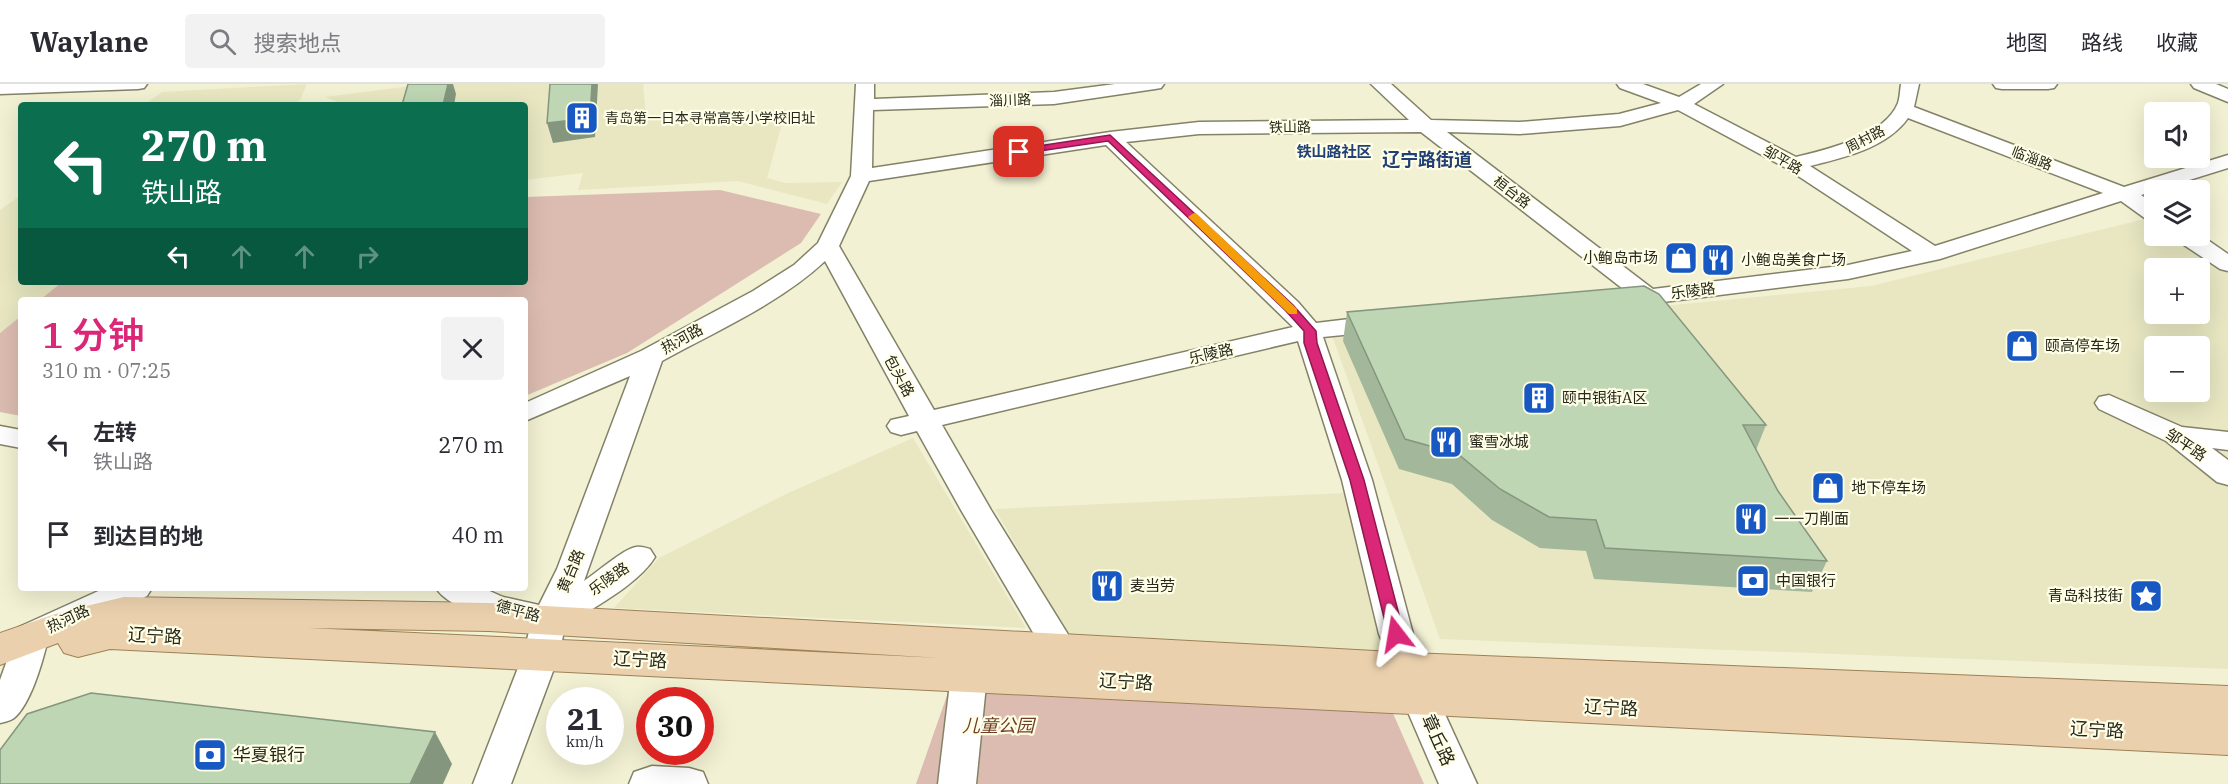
<!DOCTYPE html>
<html lang="zh">
<meta charset="utf-8">
<style>
body{margin:0;font-family:"IBM Plex Serif","Noto Sans SC",serif;background:#f2f2f3;color:#2b2b33;height:100vh;display:flex;flex-direction:column;font-size:22px;white-space:nowrap}
*{box-sizing:border-box;margin:0}
p{font-size:20px;color:#7c7c81}
.icon{flex:none;width:33px;height:33px;fill:none;stroke:currentColor;stroke-width:2;stroke-linecap:round;stroke-linejoin:round}
.map{position:relative;flex:1;overflow:hidden}
.side{position:absolute;left:18px;top:213px;width:510px;height:294px;display:flex;flex-direction:column;background:#fff;border-radius:6px;box-shadow:0 6px 24px #0002}
.side>*{flex:none}
.top-card{position:absolute;left:18px;top:18px;width:510px;height:183px;border-radius:6px;box-shadow:0 6px 24px #0002;background:#0b6e4f;color:#fff;overflow:hidden}
.tools{position:absolute;left:2144px;top:18px;display:grid;gap:12px}
.tools a{display:grid;place-items:center;width:66px;height:66px;border-radius:6px;background:#fff;box-shadow:0 6px 24px #0002;font-size:30px}
.speed{position:absolute;left:546px;top:603px;display:flex;gap:12px;font-size:30px;font-weight:700;text-align:center}
.speed>*{display:grid;place-content:center;width:78px;height:78px;border-radius:50%;background:#fff;box-shadow:0 6px 24px #0002;line-height:1}
.speed small{font-size:15px;font-weight:400}
.speed .limit{border:9px solid #d22;background:#fff;color:#111}
.pin{position:absolute;display:grid;place-items:center;width:51px;height:51px;color:#fff;margin:-26px;border-radius:12px;box-shadow:0 3px 9px #0006}
.me{position:absolute;width:66px;margin:-33px;rotate:346deg;stroke-linejoin:round;filter:drop-shadow(0 0 4px #0008)}
.turn{display:flex;align-items:center;gap:21px;height:126px;padding:0 24px;font-size:27px}
.turn .icon{width:78px;height:78px;stroke-width:2.5}
.turn b{display:block;font-size:42px;line-height:51px}
.lanes{display:flex;align-items:center;height:57px;padding:0 24px;background:#0003;justify-content:center;gap:30px;direction:ltr}
.lanes .off{opacity:.35}
.round{display:grid;place-items:center;flex:none;width:63px;height:63px;border-radius:6px;background:#f2f2f3}
.head{display:flex;align-items:center;justify-content:space-between;height:102px;padding:0 24px}
h1{font-size:36px;font-weight:600;line-height:45px;color:#db2777}
ul{padding:0;list-style:none}
li{display:flex;align-items:center;gap:18px;height:90px;padding:0 24px}
li div{flex:1}
li b{display:block;font-size:22px}
li em{font-style:normal}
header{display:flex;align-items:center;gap:36px;box-sizing:border-box;height:84px;padding:0 30px;background:#fff;border-bottom:2px solid #e1e1e2}
header strong{font-size:28px}
nav{display:flex;gap:33px;margin-inline-start:auto;font-size:21px}
.search{width:420px;height:54px;background:#f2f2f3;display:flex;align-items:center;gap:15px;box-sizing:border-box;padding:0 21px;border-radius:6px;color:#7c7c81;font-size:22px}
.map>svg:first-child{display:block}
.built{fill:#e8e7c2;fill-rule:evenodd}
.green{fill:#dcbcb0}
.lines{fill:none;stroke-linecap:round;stroke-linejoin:round}
.minor-casing{stroke:#838267;stroke-width:3}
.major-casing{stroke:#9d8156;stroke-width:2}
.minor{fill:#fff;fill-rule:evenodd}
.major{fill:#ead0ad;fill-rule:evenodd}
.wall{fill:#a3b89b}
.shaded-wall{fill:#85967e}
.building{fill:#bed6b4;stroke:#85967e;stroke-width:1.5}
.route{fill:#db2777;stroke:#8e194d;stroke-width:1.5}
.slow{fill:#f59e0b}
.labels{text-anchor:middle;stroke-width:4.5;stroke-linejoin:round;paint-order:stroke}
.far-street-label{font-size:14px;fill:#27271c;stroke:#fffee6}
.far-poi-label{font-size:14px;fill:#27271c;stroke:#fffee6;text-anchor:start}
.far-quarter-label{font-size:15px;font-weight:bold;fill:#214076;stroke:#fffee6}
.poi-label{font-size:15px;fill:#27271c;stroke:#fffee6;text-anchor:start}
.street-label{font-size:15px;fill:#27271c;stroke:#fffee6}
.far-district-label{font-size:18px;font-weight:bold;fill:#214076;stroke:#fffee6}
.near-street-label{font-size:18px;fill:#27271c;stroke:#fffee6}
.near-park-label{font-size:18px;font-style:italic;fill:#723d26;stroke:#fffee6}
.near-poi-label{font-size:18px;fill:#27271c;stroke:#fffee6;text-anchor:start}
</style>
<header>
<strong>Waylane</strong>
<div class="search"><svg class="icon" aria-label="search" viewBox="0 0 24 24"><circle cx="10" cy="10" r="6"/><path d="M15 15l6 6"/></svg>搜索地点</div>
<nav><a>地图</a><a>路线</a><a>收藏</a></nav>
</header>
<div class="map">
<svg width="2228" height="700" viewBox="0 0 2228 700">
<rect width="100%" height="100%" fill="#f2f1d3"/>
<g class="built">
<polygon points="307,0 300,16 295,19 300,21 144,21 162,8"/>
<polygon points="427,0 643,0 646,31 786,25 767,94 785,99 842,98 827,120 738,97 578,106 583,89 525,96 525,21 346,21 325,13"/>
<polygon points="21,111 21,198 62,198 40,216 21,216 21,232 0,249 0,126"/>
<path d="M 2149,134 L 2154,138 L 2154,152 L 2173,152 L 2228,189 L 2228,585 L 1440,555 L 1333,254 L 1871,202 ZM 2154,184 L 2199,184 L 2199,230 L 2154,230 ZM 2154,262 L 2199,262 L 2199,308 L 2154,308 Z"/>
<polygon points="913,354 1026,544 614,524 659,474 786,410"/>
<polygon points="1344,409 1385,569 1073,561 995,425"/>
</g>
<g class="green">
<polygon points="720,106 821,130 801,159 627,269 525,312 525,216 40,216 62,198 525,198 525,113"/>
<polygon points="21,232 21,332 0,328 0,249"/>
<polygon points="957,583 1385,611 1424,700 916,700"/>
</g>
<g class="lines">
<defs>
<g id="minor">
<polygon points="0,0 147,0 144,4 138,5 0,10"/>
<path d="M 856,0 L 874,0 L 874,15 L 1054,8 L 1115,0 L 1164,0 L 1161,4 L 1155,5 L 1054,20 L 873,26 L 872,84 L 1110,48 L 1199,38 L 1409,36 L 1371,0 L 1391,0 L 1431,36 L 1520,38 L 1619,30 L 1661,19 L 1620,4 L 1617,0 L 1643,0 L 1679,13 L 1701,0 L 1723,0 L 1694,20 L 1796,73 C 1826,66 1885,52 1898,19 C 1900,13 1900,6 1901,0 L 1919,0 L 1914,23 L 2124,103 L 2228,71 L 2228,84 L 2141,111 L 2154,120 L 2154,137 L 2146,135 L 2121,117 L 1940,175 L 1848,195 L 1623,223 L 1614,221 L 1611,216 L 1614,211 L 1627,208 L 1421,48 L 1199,50 L 1126,58 L 1298,218 L 1316,239 L 1383,231 L 1392,234 L 1396,239 L 1392,244 L 1383,247 L 1323,253 L 1372,396 L 1413,550 L 1429,585 L 1424,595 L 1411,599 L 1398,595 L 1379,550 L 1342,396 L 1298,257 L 942,341 L 991,426 L 1077,565 L 1072,574 L 1060,578 L 1048,574 L 961,426 L 917,347 L 901,351 L 891,348 L 887,342 L 891,336 L 909,332 L 825,177 C 779,220 716,247 662,277 L 584,497 C 596,489 625,464 636,463 C 641,462 646,464 650,465 L 655,473 C 638,501 592,524 565,542 L 559,571 L 511,700 L 473,700 L 523,571 L 530,544 C 505,538 450,527 436,504 L 483,504 L 503,513 L 539,521 L 557,485 L 630,292 L 525,337 L 525,319 L 641,267 L 753,207 L 794,181 L 818,159 L 851,92 ZM 1678,26 L 1786,84 L 1912,167 L 1848,181 L 1653,205 L 1447,48 L 1520,50 L 1620,42 ZM 1908,34 L 2103,109 L 1935,162 L 1810,82 C 1843,74 1887,64 1908,34 ZM 1106,61 L 1293,243 L 934,326 L 839,162 L 869,97 Z"/>
<polygon points="1993,0 2057,0 2054,4 2048,5 2002,5 1996,4"/>
<polygon points="2191,0 2216,0 2228,5 2228,18 2194,4"/>
<polygon points="2199,150 2228,170 2228,187 2220,185 2178,157 2175,152"/>
<polygon points="2109,311 2182,343 2228,348 2228,366 2212,364 2228,376 2228,401 2217,398 2166,357 2099,325 2095,319 2099,313"/>
<polygon points="0,342 21,346 21,364 0,360"/>
<path d="M 105,504 L 152,504 L 147,512 L 47,559 C 42,580 30,621 14,634 C 10,637 4,638 0,639 L 0,596 L 19,543 Z"/>
<polygon points="969,577 982,581 987,591 976,700 938,700 951,591 956,581"/>
<polygon points="1419,598 1432,602 1477,700 1439,700 1401,612 1406,602"/>
<polygon points="652,682 689,684 703,688 708,700 629,700 634,688"/>
</g>
<path id="major" d="M 124,513 L 489,519 L 1411,569 L 2228,602 L 2228,671 L 110,565 L 78,573 L 64,569 L 58,559 L 0,581 L 0,549 L 61,528 ZM 308,544 L 489,547 L 941,574 Z"/>
</defs>
<use href="#minor" class="minor-casing"/>
<use href="#major" class="major-casing"/>
<use href="#minor" class="minor"/>
<use href="#major" class="major"/>
</g>
<polygon class="wall" points="1347,228 1766,341 1756,366 1778,407 1827,477 1812,508 1594,495 1586,467 1540,464 1492,436 1452,400 1399,385 1343,257"/>
<g class="shaded-wall">
<polygon points="448,0 453,0 456,10 454,21 443,21"/>
<polygon points="592,0 598,0 595,53 553,59 547,39"/>
<polygon points="435,648 452,680 443,700 410,700"/>
</g>
<g class="building">
<polygon points="408,0 448,0 443,21 402,21"/>
<polygon points="550,0 592,0 590,34 547,39"/>
<polygon points="1644,202 1659,210 1766,341 1743,341 1778,407 1827,477 1605,464 1596,436 1549,433 1500,405 1458,370 1405,355 1347,228"/>
<polygon points="91,609 435,648 410,700 0,700 0,666 27,630"/>
</g>
<polygon class="route" points="1110,51 1293,221 1316,247 1317,259 1364,396 1404,550 1402,555 1390,555 1388,550 1350,396 1304,259 1304,247 1285,226 1108,57 1019,70 1015,68 1019,65"/>
<polygon class="slow" points="1194,129 1197,130 1297,225 1297,230 1289,230 1190,135 1188,133"/>
<defs>
<symbol id="building-square" viewBox="-11 -11 22 22"><rect x="-9" y="-9" width="18" height="18" rx="4" fill="#1858c3" stroke="#fffee6"/><path d="M-4-6H4V6H1V3H-1V6H-4ZM-2.5-4.3h1.7v1.8h-1.7ZM.8-4.3h1.7v1.8H.8ZM-2.5-1h1.7V.8h-1.7ZM.8-1h1.7V.8H.8Z" fill="#fff"/></symbol>
<symbol id="shop-square" viewBox="-11 -11 22 22"><rect x="-9" y="-9" width="18" height="18" rx="4" fill="#1858c3" stroke="#fffee6"/><path d="M-5-2.5h2.3a2.7 3.5 0 0 1 5.4 0H5L5.5 6h-11ZM-1.5-2.5h3a1.5 2.3 0 0 0-3 0Z" fill="#fff"/></symbol>
<symbol id="restaurant-square" viewBox="-11 -11 22 22"><rect x="-9" y="-9" width="18" height="18" rx="4" fill="#1858c3" stroke="#fffee6"/><path d="M-5-6h1v4h1v-4h1v4h1v-4h1v5L-1.5 .5V6h-2V.5L-5-1ZM5-6V6H3V1.5H1.5Q1.5-4 5-6Z" fill="#fff"/></symbol>
<symbol id="bank-square" viewBox="-11 -11 22 22"><rect x="-9" y="-9" width="18" height="18" rx="4" fill="#1858c3" stroke="#fffee6"/><path d="M-6-4H6V4H-6ZM0-2.3a2.3 2.3 0 1 0 0 4.6a2.3 2.3 0 1 0 0-4.6Z" fill="#fff"/></symbol>
<symbol id="sight-square" viewBox="-11 -11 22 22"><rect x="-9" y="-9" width="18" height="18" rx="4" fill="#1858c3" stroke="#fffee6"/><path d="M0-6L1.8-2.2L6-1.7L2.9 1.2L3.7 5.4L0 3.3L-3.7 5.4L-2.9 1.2L-6-1.7L-1.8-2.2Z" fill="#fff"/></symbol>
</defs>
<g fill-rule="evenodd">
<use href="#building-square" x="563" y="15" width="38" height="38"/>
<use href="#shop-square" x="1662" y="155" width="38" height="38"/>
<use href="#restaurant-square" x="1699" y="157" width="38" height="38"/>
<use href="#shop-square" x="2003" y="243" width="38" height="38"/>
<use href="#building-square" x="1520" y="295" width="38" height="38"/>
<use href="#restaurant-square" x="1427" y="339" width="38" height="38"/>
<use href="#shop-square" x="1809" y="385" width="38" height="38"/>
<use href="#restaurant-square" x="1732" y="416" width="38" height="38"/>
<use href="#bank-square" x="1734" y="478" width="38" height="38"/>
<use href="#restaurant-square" x="1088" y="483" width="38" height="38"/>
<use href="#sight-square" x="2127" y="493" width="38" height="38"/>
<use href="#bank-square" x="191" y="652" width="38" height="38"/>
</g>
<g class="labels">
<g class="far-street-label">
<text transform="translate(1010 16) rotate(-2)" y="5">淄川路</text>
<text transform="translate(1290 43) rotate(-1)" y="5">铁山路</text>
<text transform="translate(1865 55) rotate(-28)" y="5">周村路</text>
<text transform="translate(2032 74) rotate(21)" y="5">临淄路</text>
<text transform="translate(1783 76) rotate(30)" y="5">邹平路</text>
<text transform="translate(1512 108) rotate(38)" y="5">桓台路</text>
</g>
<g class="far-poi-label">
<text x="605" y="39">青岛第一日本寻常高等小学校旧址</text>
</g>
<g class="far-quarter-label">
<text x="1334" y="73">铁山路社区</text>
</g>
<g class="poi-label">
<text x="1658" y="179" text-anchor="end">小鲍岛市场</text>
<text x="1741" y="181">小鲍岛美食广场</text>
<text x="2045" y="267">颐高停车场</text>
<text x="1562" y="319">颐中银街A区</text>
<text x="1469" y="363">蜜雪冰城</text>
<text x="1851" y="409">地下停车场</text>
<text x="1774" y="440">一一刀削面</text>
<text x="1776" y="502">中国银行</text>
<text x="1130" y="507">麦当劳</text>
<text x="2123" y="517" text-anchor="end">青岛科技街</text>
</g>
<g class="street-label">
<text transform="translate(1693 207) rotate(-7)" y="5">乐陵路</text>
<text transform="translate(682 255) rotate(-29)" y="5">热河路</text>
<text transform="translate(1211 270) rotate(-13)" y="5">乐陵路</text>
<text transform="translate(899 292) rotate(61)" y="5">包头路</text>
<text transform="translate(2186 361) rotate(34)" y="5">邹平路</text>
<text transform="translate(571 487) rotate(-67)" y="5">黄台路</text>
<text transform="translate(609 495) rotate(-35)" y="5">乐陵路</text>
<text transform="translate(518 527) rotate(15)" y="5">德平路</text>
<text transform="translate(68 535) rotate(-25)" y="5">热河路</text>
</g>
<g class="far-district-label">
<text x="1427" y="82">辽宁路街道</text>
</g>
<g class="near-street-label">
<text transform="translate(155 552) rotate(3)" y="6">辽宁路</text>
<text transform="translate(640 576) rotate(3)" y="6">辽宁路</text>
<text transform="translate(1126 598) rotate(3)" y="6">辽宁路</text>
<text transform="translate(1611 624) rotate(3)" y="6">辽宁路</text>
<text transform="translate(2097 646) rotate(3)" y="6">辽宁路</text>
<text transform="translate(1438 656) rotate(66)" y="6">章丘路</text>
</g>
<g class="near-park-label">
<text x="998" y="648">儿童公园</text>
</g>
<g class="near-poi-label">
<text x="233" y="677">华夏银行</text>
</g>
</g>
</svg>
<div class="tools">
<a><svg class="icon" aria-label="sound" viewBox="0 0 24 24"><path d="M4 9h4l5-4v14l-5-4H4zM17 9q2 3 0 6"/></svg></a>
<a><svg class="icon" aria-label="layers" viewBox="0 0 24 24"><path d="M12 4l9 5-9 5-9-5zM3 14l9 5 9-5"/></svg></a>
<a>+</a>
<a>−</a>
</div>
<div class="speed"><div>21<small>km/h</small></div><div class="limit">30</div></div>
<div class="pin" style="left:1019px;top:68px;background:#d93025"><svg class="icon" aria-label="arrive" viewBox="0 0 24 24"><path d="M6 21V4h12l-3 4 3 4H6"/></svg></div>
<svg class="me" style="left:1396px;top:550px" viewBox="-20 -20 40 40"><path d="M0-17L14 15 0 8-14 15z" fill="#db2777" stroke="#fff" stroke-width="4"/></svg>
<div class="top-card">
<div class="turn"><svg class="icon" aria-label="left" viewBox="0 0 24 24"><path d="M17 20v-9H6M10 6l-5 5 5 5"/></svg><div><b>270 m</b>铁山路</div></div>
<div class="lanes"><svg class="icon" aria-label="left" viewBox="0 0 24 24"><path d="M17 20v-9H6M10 6l-5 5 5 5"/></svg><svg class="icon off" aria-label="ahead" viewBox="0 0 24 24"><path d="M12 20V5M6 11l6-6 6 6"/></svg><svg class="icon off" aria-label="ahead" viewBox="0 0 24 24"><path d="M12 20V5M6 11l6-6 6 6"/></svg><svg class="icon off" aria-label="right" viewBox="0 0 24 24"><path d="M7 20v-9h11M14 6l5 5-5 5"/></svg></div>
</div>
<section class="side">
<div class="head"><div><h1>1 分钟</h1><p>310 m · 07:25</p></div><a class="round"><svg class="icon" aria-label="close" viewBox="0 0 24 24"><path d="M6 6l12 12M18 6L6 18"/></svg></a></div>
<ul>
<li><svg class="icon" aria-label="left" viewBox="0 0 24 24"><path d="M17 20v-9H6M10 6l-5 5 5 5"/></svg><div><b>左转</b><p>铁山路</p></div><em>270 m</em></li>
<li><svg class="icon" aria-label="arrive" viewBox="0 0 24 24"><path d="M6 21V4h12l-3 4 3 4H6"/></svg><div><b>到达目的地</b></div><em>40 m</em></li>
</ul>
</section>
</div>
